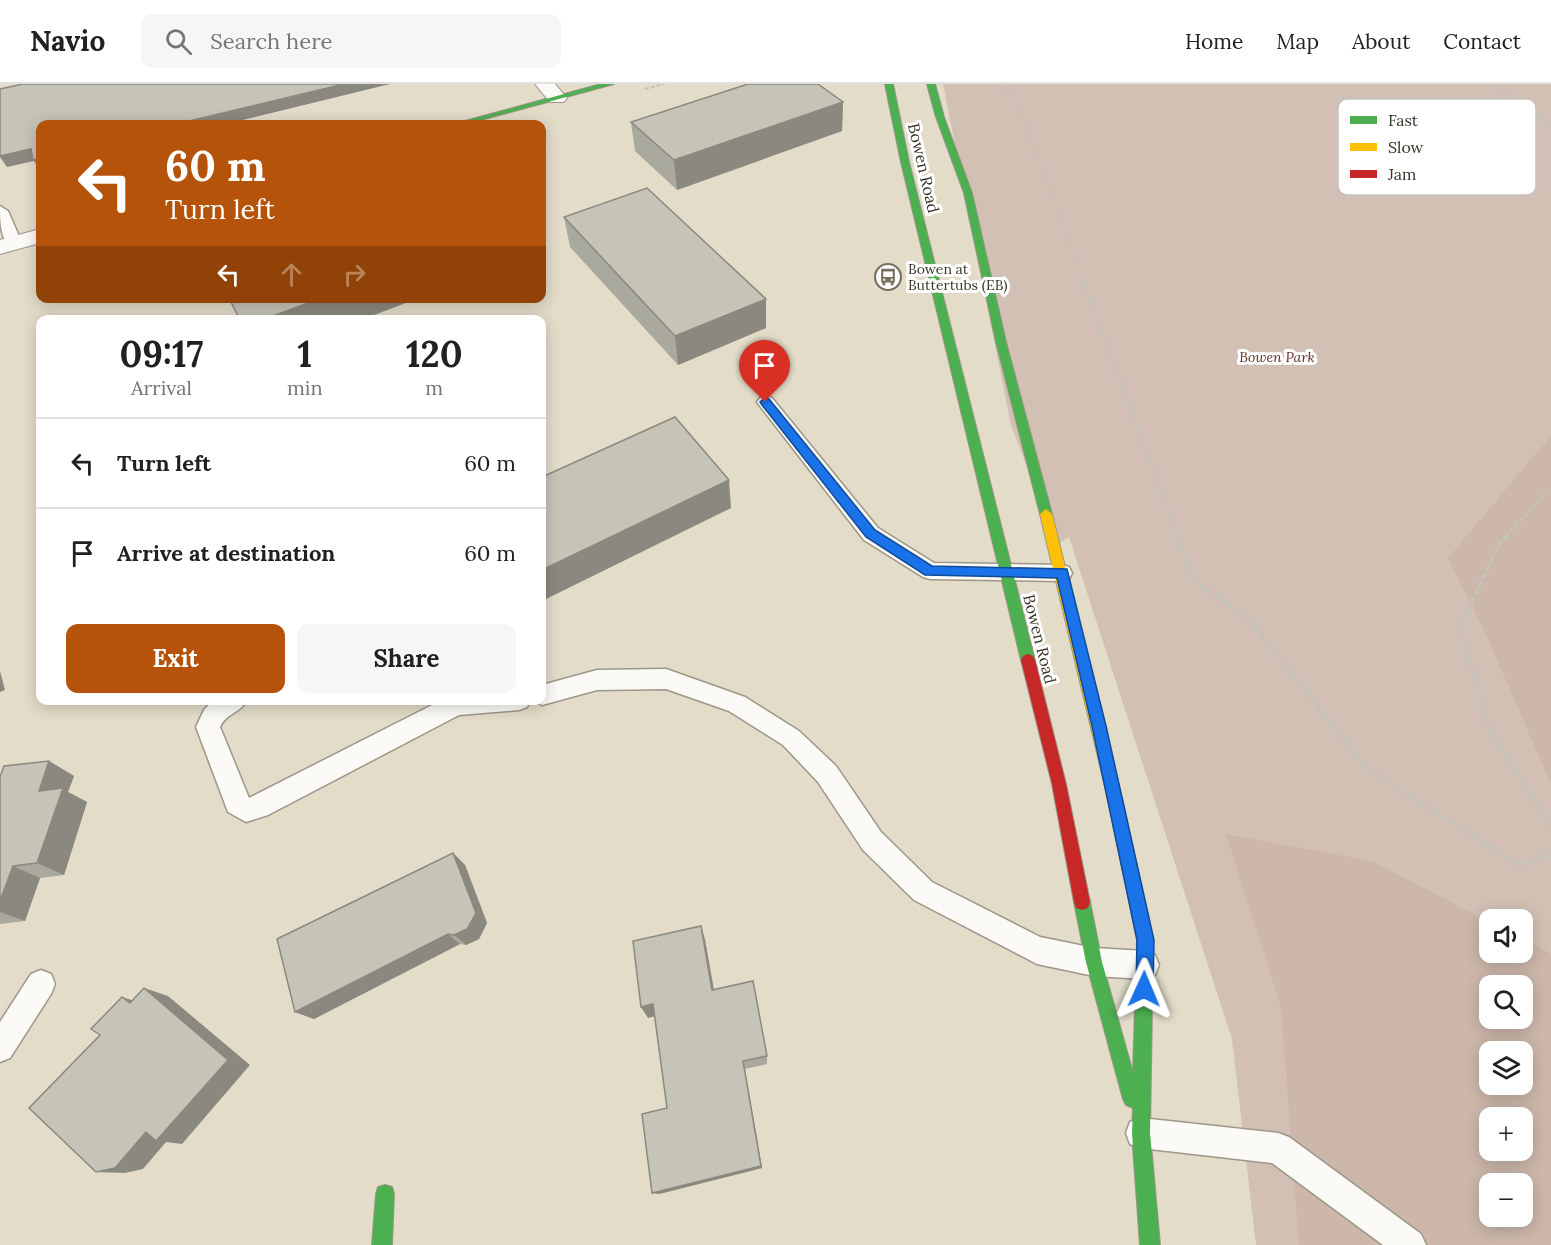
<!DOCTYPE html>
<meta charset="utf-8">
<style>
body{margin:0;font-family:Lora,serif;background:#f6f6f6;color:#202124;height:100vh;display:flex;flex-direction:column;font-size:22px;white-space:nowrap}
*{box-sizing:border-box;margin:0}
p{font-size:20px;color:#757577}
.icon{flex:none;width:33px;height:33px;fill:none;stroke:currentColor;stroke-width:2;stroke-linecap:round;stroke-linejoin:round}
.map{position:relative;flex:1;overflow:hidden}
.panel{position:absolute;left:36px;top:231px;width:510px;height:390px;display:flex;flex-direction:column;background:#fff;border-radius:12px;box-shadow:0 3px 15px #0003}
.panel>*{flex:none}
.banner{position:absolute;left:36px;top:36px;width:510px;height:183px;border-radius:12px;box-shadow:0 3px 15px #0003;background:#b45309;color:#fff;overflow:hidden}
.controls{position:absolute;left:1479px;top:825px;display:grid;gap:12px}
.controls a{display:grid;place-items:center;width:54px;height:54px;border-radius:12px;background:#fff;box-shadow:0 3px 15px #0003;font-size:30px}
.pin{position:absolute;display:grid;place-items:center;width:51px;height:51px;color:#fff;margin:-62px -26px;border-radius:50% 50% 50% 0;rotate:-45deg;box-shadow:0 0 6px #0007}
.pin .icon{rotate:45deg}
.me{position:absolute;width:66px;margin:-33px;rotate:1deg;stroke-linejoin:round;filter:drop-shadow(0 0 4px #0008)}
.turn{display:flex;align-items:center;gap:21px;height:126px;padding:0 30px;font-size:27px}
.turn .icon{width:78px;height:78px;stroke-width:2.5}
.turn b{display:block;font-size:42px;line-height:51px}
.lanes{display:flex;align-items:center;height:57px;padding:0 30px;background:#0003;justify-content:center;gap:30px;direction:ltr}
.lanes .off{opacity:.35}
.eta{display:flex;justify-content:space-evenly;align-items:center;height:102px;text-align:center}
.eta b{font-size:36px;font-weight:700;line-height:42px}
.button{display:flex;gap:12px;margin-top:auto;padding:12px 30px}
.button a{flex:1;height:69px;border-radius:12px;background:#b45309;color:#fff;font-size:24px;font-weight:700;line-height:69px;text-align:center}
.button a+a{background:#f6f6f6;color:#202124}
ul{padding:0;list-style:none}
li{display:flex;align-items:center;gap:18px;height:90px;padding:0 30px;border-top:2px solid #e0e0e0}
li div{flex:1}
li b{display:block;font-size:22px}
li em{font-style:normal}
header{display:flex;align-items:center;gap:36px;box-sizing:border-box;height:84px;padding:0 30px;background:#fff;border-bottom:2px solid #e0e0e0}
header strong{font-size:28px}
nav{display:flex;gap:33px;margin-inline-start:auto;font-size:21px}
.search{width:420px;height:54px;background:#f6f6f6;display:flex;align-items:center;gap:15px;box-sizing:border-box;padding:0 21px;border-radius:12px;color:#757577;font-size:22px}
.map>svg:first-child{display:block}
.green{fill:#d2c0b4;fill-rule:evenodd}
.forest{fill:#ccb7aa;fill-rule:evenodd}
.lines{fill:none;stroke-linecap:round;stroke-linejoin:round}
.lane-casing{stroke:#9c9788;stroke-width:3}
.street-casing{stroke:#9c9788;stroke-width:2}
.fast-casing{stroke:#9c9788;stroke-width:2}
.slow-casing{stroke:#9c9788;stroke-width:2}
.jam-casing{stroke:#9c9788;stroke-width:2}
.path-far3{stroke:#c4c2bb;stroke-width:2;stroke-dasharray:4 2;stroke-linecap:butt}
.path-far2{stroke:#c4c2bb;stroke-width:3;stroke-dasharray:4.5 2;stroke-linecap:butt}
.path-far1{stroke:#c4c2bb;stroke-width:4;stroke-dasharray:6 3;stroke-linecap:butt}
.path{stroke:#c4c2bb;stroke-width:4.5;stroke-dasharray:8 4;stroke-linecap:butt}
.lane{fill:#fbfaf7;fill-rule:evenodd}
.street{fill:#fbfaf7;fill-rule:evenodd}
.fast{fill:#4caf50;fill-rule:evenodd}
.slow{fill:#ffc107;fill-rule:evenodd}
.jam{fill:#c62828;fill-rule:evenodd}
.wall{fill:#aaa99d}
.shaded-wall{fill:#8b897f}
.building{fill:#c6c4b6;stroke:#8b897f;stroke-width:1.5}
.route{fill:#1a73e8;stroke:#114b97;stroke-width:1.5}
.labels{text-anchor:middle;stroke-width:6;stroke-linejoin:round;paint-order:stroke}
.far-poi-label{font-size:14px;fill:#383325;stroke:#fff;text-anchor:start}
.far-park-label{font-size:14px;font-style:italic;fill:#613126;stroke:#fff}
.street-label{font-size:16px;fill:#383325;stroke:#fff}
.key{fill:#fff;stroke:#c3c2be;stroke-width:1.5}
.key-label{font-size:16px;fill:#383325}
</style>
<header>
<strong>Navio</strong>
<div class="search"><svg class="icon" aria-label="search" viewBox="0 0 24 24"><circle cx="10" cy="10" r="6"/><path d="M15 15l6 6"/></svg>Search here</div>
<nav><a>Home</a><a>Map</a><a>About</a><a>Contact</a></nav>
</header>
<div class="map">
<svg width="1551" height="1161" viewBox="0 0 1551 1161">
<rect width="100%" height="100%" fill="#e3dcc9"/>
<path class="green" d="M 943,0 L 1551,0 L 1551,1161 L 1256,1161 L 1232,955 L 1069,453 L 1057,460 L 1011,341 ZM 1490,836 L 1522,836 L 1522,868 L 1490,868 ZM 1490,902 L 1522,902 L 1522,934 L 1490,934 ZM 1490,968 L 1522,968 L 1522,1000 L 1490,1000 ZM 1490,1034 L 1522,1034 L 1522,1066 L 1490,1066 ZM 1490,1100 L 1522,1100 L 1522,1132 L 1490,1132 Z"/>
<g class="forest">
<polygon points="1551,352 1551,700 1486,550 1448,474"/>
<path d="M 1226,750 L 1372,777 L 1489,838 L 1490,868 L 1522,868 L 1523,855 L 1551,870 L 1551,1161 L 1299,1161 L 1281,923 ZM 1490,902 L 1522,902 L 1522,934 L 1490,934 ZM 1490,968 L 1522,968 L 1522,1000 L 1490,1000 ZM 1490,1034 L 1522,1034 L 1522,1066 L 1490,1066 ZM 1490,1100 L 1522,1100 L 1522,1132 L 1490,1132 Z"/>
</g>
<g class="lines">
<defs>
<g id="lane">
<path d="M 0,122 L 8,127 L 22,159 L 20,162 L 14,164 C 0,160 0,136 0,122 Z"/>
<polygon points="766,312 772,314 878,444 934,479 1062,481 1069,483 1072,489 1069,495 1062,497 930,495 923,493 864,456 760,322 757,318 760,314"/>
<polygon points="666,585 745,613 799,647 836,682 881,748 932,798 1040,853 1094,864 1145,867 1155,871 1159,881 1155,891 1145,895 1094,892 1037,880 914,816 863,766 818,698 783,661 729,627 666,605 597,606 542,621 533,616 542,616 542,601 597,586"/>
<path d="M 213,616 L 247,616 C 241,629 226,629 220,643 L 249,714 L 442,616 L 530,616 L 527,623 L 519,626 L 459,631 L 268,731 L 246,738 L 228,728 L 196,643 L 204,626 Z"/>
<polygon points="41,886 51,890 55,900 51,910 10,974 0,978 0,938 31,890"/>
<polygon points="1141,1034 1278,1049 1289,1053 1421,1150 1426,1161 1383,1161 1272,1079 1141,1064 1130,1060 1126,1049 1130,1038"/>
</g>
<g id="street">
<polygon points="535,0 555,0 567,14 564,18 550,18"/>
<polygon points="40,145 40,159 0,170 0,156"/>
</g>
<g id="fast">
<polygon points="601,0 614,0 466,40 454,40"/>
<polygon points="885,0 893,0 909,78 1035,576 1033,580 1023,580 1021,576 901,78"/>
<polygon points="927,0 935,0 944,33 972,109 1006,258 1052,430 1046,435 1040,430 996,258 964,109 936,33"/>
<polygon points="1116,712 1121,714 1123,719 1153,856 1150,1049 1160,1161 1140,1161 1132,1049 1133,1024 1126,1021 1123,1015 1086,878 1074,818 1076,812 1082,810 1088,812 1090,818 1102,878 1133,989 1137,856 1109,719 1111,714"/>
<polygon points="385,1101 392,1103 394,1110 392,1161 372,1161 376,1110 378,1103"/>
</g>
<polygon id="slow" points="1046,425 1052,430 1123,719 1121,724 1116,726 1111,724 1109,719 1040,430"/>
<polygon id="jam" points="1028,570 1033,572 1035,576 1066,700 1090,818 1088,824 1082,826 1076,824 1074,818 1052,700 1021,576 1023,572"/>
</defs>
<use href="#lane" class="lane-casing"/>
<use href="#street" class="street-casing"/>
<use href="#fast" class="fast-casing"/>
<use href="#slow" class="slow-casing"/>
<use href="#jam" class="jam-casing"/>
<g class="path-far3">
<polyline points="993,0 1016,14"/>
<polyline points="1014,0 1016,15 1085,201"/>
<polyline points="1486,0 1513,13 1551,40"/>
<polyline points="645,5 664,0"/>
</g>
<g class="path-far2">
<polyline points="1084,200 1178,452"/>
<polyline points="1506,452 1551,404"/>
</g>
<g class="path-far1">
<polyline points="1177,451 1195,498 1249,535 1366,684 1497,767"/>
<polyline points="1508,451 1499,460 1460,544 1490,647 1551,743"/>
</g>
<polyline class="path" points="1495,766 1521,782 1551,767"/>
<use href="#lane" class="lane"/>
<use href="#street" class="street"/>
<use href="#fast" class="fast"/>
<use href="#slow" class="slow"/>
<use href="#jam" class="jam"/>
</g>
<g class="wall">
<polygon points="843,18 842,47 677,106 635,67 631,38"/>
<polygon points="564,133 766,215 766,244 678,281 570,163"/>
<polygon points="49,677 74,692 68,708 87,718 64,791 40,794 25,837 0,840 0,693"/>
<polygon points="453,769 465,781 487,839 479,855 466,861 460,860 314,935 295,928"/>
<polygon points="701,842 705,856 714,906 767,972 767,980 745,985 762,1084 659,1110 652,1109 667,1024 654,932 648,934"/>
</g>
<g class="shaded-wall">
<polygon points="344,0 390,0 226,40 177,40"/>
<polygon points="843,18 842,47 677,106 674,76"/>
<polygon points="31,65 40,74 40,86 34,77 7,83 0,73 0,72"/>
<polygon points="322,214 419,214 361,236 262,236"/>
<polygon points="766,215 766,244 678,281 675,252"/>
<polygon points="729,396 731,424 542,517 542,486"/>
<polygon points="0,587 5,606 0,608"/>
<polygon points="49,677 74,692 68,708 87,718 64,791 37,779 39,707"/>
<polygon points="453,769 465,781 487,839 479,855 466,861 454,851"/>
<polygon points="13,782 40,794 25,837 0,828 0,817"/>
<polygon points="701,842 705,856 716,918 712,906"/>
<polygon points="448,850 460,860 314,935 295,928"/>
<polygon points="144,904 168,912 250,981 182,1060 166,1058 143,1085 125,1089 96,1088 146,1048"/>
<polygon points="122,913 147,921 130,919"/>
<polygon points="653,920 659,931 648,934 641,923"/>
<polygon points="743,977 762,1084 659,1110 652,1109"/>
</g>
<g class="building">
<polygon points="23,0 344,0 177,40 40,40 40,74 33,76 31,65 0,72 0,5"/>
<polygon points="748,0 818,0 843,18 674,76 631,38"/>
<polygon points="647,104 766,215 675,252 564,133"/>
<polygon points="229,214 322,214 262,236 240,236"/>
<polygon points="675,333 729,396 542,486 542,393"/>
<polygon points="49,677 39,707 63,704 37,779 13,782 0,817 0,693 4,682"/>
<polygon points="453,769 476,829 467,845 454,851 448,850 295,928 277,855"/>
<polygon points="701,842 712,906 753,897 767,972 743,977 761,1082 652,1109 642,1030 667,1024 653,920 641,923 633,857"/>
<polygon points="144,904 228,976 156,1057 146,1048 115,1084 96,1088 29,1024 100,951 91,945 122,913 130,919"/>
</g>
<polygon class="route" points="765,314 769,315 875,446 932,482 1067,485 1106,642 1154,856 1153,905 1150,911 1144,914 1138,911 1136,905 1137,856 1092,642 1057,494 925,491 866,453 762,321 760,318"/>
<defs>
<symbol id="bus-ring" viewBox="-11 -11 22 22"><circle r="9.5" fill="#fff" stroke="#746e5e" stroke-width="1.5"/><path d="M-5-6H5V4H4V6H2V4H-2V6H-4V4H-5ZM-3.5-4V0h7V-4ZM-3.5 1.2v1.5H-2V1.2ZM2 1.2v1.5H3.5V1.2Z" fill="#746e5e"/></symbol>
</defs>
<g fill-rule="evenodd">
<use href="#bus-ring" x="873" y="178" width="30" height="30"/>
</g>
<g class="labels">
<g class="far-poi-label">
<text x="908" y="190">Bowen at<tspan x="908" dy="16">Buttertubs (EB)</tspan></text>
</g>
<g class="far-park-label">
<text x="1277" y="278">Bowen Park</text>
</g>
<g class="street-label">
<text transform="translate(924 84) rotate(77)" y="6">Bowen Road</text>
<text transform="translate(1040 555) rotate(76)" y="6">Bowen Road</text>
</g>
</g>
<rect x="1338" y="15" width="198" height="96" rx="9" class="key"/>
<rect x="1350" y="32" width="27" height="8" fill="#4caf50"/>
<rect x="1350" y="59" width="27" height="8" fill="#ffc107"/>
<rect x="1350" y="86" width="27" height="8" fill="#c62828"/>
<g class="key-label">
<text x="1388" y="42">Fast</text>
<text x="1388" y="69">Slow</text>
<text x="1388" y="96">Jam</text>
</g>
</svg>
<div class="controls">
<a><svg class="icon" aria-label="sound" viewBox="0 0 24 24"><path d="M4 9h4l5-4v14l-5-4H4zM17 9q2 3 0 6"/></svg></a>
<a><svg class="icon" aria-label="search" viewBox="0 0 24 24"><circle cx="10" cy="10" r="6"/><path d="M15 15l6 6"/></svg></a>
<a><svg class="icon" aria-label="layers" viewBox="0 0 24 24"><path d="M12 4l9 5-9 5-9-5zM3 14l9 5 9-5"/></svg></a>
<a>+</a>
<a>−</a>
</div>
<div class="pin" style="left:765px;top:318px;background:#d93025"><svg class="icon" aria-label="arrive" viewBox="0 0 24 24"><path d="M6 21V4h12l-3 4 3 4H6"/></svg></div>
<svg class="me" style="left:1144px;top:905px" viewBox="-20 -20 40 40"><path d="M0-17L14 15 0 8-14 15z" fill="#1a73e8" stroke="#fff" stroke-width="4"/></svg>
<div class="banner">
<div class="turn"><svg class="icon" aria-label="left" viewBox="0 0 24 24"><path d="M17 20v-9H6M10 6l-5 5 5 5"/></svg><div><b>60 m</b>Turn left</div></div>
<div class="lanes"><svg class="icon" aria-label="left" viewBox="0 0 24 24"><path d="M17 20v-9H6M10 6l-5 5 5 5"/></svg><svg class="icon off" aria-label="ahead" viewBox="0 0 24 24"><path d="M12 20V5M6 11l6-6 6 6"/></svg><svg class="icon off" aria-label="right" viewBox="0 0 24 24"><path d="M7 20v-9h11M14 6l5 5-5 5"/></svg></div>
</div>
<section class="panel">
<div class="eta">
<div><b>09:17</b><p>Arrival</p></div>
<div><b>1</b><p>min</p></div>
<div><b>120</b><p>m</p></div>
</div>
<ul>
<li><svg class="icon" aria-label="left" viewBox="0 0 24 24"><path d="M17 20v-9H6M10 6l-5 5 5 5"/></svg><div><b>Turn left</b></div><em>60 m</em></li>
<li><svg class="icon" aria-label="arrive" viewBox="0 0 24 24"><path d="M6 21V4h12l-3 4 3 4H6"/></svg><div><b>Arrive at destination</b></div><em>60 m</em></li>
</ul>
<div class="button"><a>Exit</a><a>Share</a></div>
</section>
</div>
